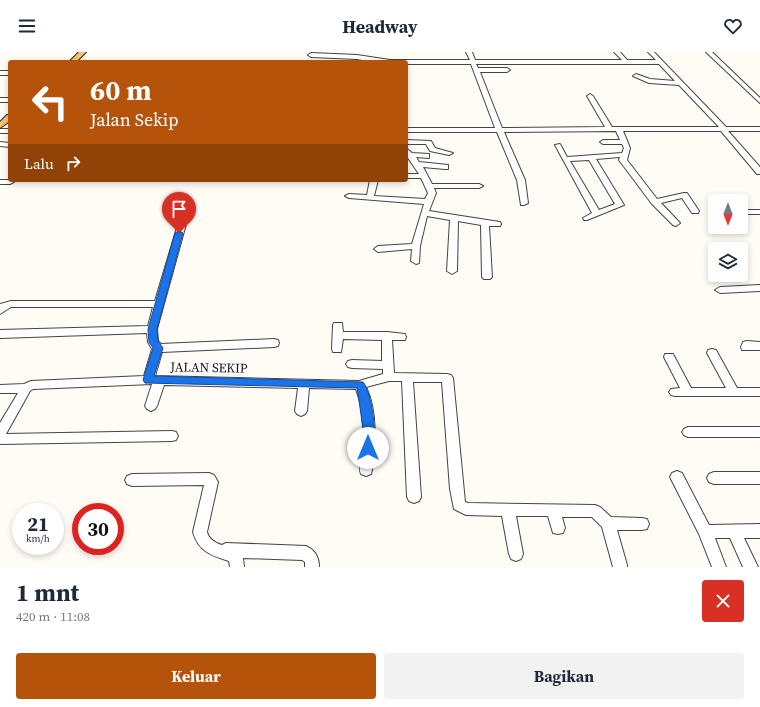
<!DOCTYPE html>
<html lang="id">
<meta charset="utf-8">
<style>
body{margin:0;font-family:"Source Serif 4",serif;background:#f2f2f3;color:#1f2937;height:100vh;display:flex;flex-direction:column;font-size:15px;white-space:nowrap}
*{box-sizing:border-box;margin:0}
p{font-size:13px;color:#747a83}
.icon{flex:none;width:22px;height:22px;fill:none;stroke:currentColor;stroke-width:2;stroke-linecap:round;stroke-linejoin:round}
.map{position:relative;height:515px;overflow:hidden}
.details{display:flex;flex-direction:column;background:#fff;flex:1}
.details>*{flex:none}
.guide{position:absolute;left:8px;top:8px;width:400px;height:122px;border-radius:4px;box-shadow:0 2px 6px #0003;background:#b45309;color:#fff;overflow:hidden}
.needle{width:26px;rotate:180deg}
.fabs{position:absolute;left:708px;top:142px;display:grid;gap:8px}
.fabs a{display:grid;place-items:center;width:40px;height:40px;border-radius:4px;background:#fff;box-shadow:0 2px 6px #0003;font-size:20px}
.speed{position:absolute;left:12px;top:451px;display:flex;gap:8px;font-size:20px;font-weight:700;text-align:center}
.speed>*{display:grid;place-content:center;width:52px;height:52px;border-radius:50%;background:#fff;box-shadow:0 2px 6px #0003;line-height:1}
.speed small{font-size:10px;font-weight:400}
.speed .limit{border:6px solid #d22;background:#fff;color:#111}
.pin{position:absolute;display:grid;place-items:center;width:34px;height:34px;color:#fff;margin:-41px -17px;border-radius:50% 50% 50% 0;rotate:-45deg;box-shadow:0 0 4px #0007}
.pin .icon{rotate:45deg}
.me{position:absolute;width:44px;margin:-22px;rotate:0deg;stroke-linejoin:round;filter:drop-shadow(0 0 3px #0008)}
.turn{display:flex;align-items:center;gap:14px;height:84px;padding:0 16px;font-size:18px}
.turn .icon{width:52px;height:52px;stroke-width:2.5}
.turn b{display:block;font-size:28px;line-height:34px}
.then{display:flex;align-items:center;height:38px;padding:0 16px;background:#0003;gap:8px;font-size:15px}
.round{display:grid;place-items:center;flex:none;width:42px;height:42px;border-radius:4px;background:#f2f2f3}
.summary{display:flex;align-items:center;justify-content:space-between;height:68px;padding:0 16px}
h1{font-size:24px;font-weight:700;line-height:30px}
.primary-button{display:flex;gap:8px;margin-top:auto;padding:8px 16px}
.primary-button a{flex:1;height:46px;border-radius:4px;background:#b45309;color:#fff;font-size:16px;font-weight:700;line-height:46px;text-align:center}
.primary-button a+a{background:#f2f2f3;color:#1f2937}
header{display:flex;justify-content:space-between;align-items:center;height:52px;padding:0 16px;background:#fff;font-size:18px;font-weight:700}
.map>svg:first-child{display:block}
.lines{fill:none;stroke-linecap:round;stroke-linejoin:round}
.minor-casing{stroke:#444;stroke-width:2}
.major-casing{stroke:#222;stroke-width:2}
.minor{fill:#fff;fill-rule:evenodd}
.major{fill:#f5c36f;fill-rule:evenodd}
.route{fill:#1a73e8;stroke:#114b97}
.labels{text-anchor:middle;stroke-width:4;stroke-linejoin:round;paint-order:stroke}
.street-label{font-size:13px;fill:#111;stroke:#fff}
</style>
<header><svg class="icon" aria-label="menu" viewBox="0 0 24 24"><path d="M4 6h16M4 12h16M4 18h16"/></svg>Headway<svg class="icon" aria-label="heart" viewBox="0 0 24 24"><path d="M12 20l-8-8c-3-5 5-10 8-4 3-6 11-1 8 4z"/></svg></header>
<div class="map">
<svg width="760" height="515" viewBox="0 0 760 515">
<rect width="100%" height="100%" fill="#fffbf5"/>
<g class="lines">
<defs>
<g id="minor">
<path d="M 466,0 L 472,0 L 475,8 L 622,8 L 614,0 L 620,0 L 627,8 L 656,8 L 648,0 L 654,0 L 726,75 L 760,75 L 760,79 L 728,79 L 760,115 L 760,122 L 757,122 L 721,79 L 623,79 L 630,96 L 627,108 L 657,147 L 684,141 L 687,141 L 699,159 L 698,161 L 692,161 L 682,146 L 661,151 L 680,171 L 676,174 L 673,173 L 652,152 L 619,108 L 620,105 L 596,107 L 624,153 L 587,168 L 584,168 L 583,166 L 592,161 L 555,93 L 560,92 L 567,105 L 622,101 L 624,96 L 622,92 L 603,92 L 600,90 L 603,88 L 620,88 L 616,79 L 504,80 L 525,128 L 528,151 L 524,153 L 521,153 L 517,128 L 497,80 L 406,80 L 406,76 L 495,76 L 471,12 L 406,12 L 406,10 L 373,10 L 357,7 L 311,5 L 308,3 L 311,1 L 357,3 L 390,8 L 470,8 ZM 476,12 L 659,12 L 675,29 L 650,27 L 636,22 L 633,24 L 649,31 L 679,33 L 719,75 L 612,75 L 593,44 L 590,42 L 587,44 L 605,75 L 502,76 L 480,20 L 507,20 L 510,18 L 507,16 L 478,16 ZM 589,108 L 615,152 L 599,158 L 570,109 Z"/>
<polygon points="706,0 712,0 760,46 760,51"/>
<rect x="0" y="19" width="10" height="4"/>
<rect x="0" y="46" width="10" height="4"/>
<rect x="0" y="77" width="10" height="4"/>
<polygon points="406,88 431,89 435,96 453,101 449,103 430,99 426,92 406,92"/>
<polygon points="0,90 10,91 10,95 0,94"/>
<polygon points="406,96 412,101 429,102 429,106 416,105 419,110 448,113 448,117 445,117 423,115 432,132 479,132 483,134 479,136 434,136 436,141 429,159 500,170 501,172 500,174 489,174 492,225 490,227 484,227 482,225 481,173 458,169 457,219 452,222 447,219 450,168 427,164 420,194 419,211 416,212 411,209 412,197 378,200 374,197 378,194 412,192 424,152 349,146 345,144 349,142 367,143 370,128 378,128 374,144 425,147 428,141 421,126 406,126 406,122 419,122 406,103"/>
<polygon points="0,128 10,128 14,130 10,132 0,132"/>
<path d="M 184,152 L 187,152 L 191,154 L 157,277 L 158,289 L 161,292 L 274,287 L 278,288 L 279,291 L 278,294 L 274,295 L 162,300 L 155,324 L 359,329 L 383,322 L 383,317 L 352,316 L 348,315 L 346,312 L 348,309 L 352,308 L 382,309 L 382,288 L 343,287 L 341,300 L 333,300 L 332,297 L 333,273 L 334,271 L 342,271 L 343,280 L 387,280 L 405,282 L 406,285 L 405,288 L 392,288 L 394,321 L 447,322 L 451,323 L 453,326 L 465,450 L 468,451 L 595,453 L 600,455 L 611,465 L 642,466 L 647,467 L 649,472 L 647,477 L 642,478 L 617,478 L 627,513 L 627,515 L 613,515 L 602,475 L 592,465 L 562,465 L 565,476 L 563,481 L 558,482 L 553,481 L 548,464 L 516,464 L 523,502 L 521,507 L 516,509 L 511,507 L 509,502 L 502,464 L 466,463 L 454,457 L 450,437 L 442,330 L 413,330 L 421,445 L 419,449 L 414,451 L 409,449 L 407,445 L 402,329 L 389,329 L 366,335 C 378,361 375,391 372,418 L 371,422 L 366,424 L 361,422 C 357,413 363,400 363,391 C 364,374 362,353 356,337 L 309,336 L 307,359 L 305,362 L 301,364 L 297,362 L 295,359 L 298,336 L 164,333 L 157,354 L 155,357 L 151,359 L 147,357 L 145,354 L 152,332 L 33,337 L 30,339 L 6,382 L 172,379 L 176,380 L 178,384 L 176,388 L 172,389 L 0,392 L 0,371 L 18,341 L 0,341 L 0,333 L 24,332 L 31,329 L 144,324 L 152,297 L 148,290 L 147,281 L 0,286 L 0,278 L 148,274 L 153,255 L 11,255 L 0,262 L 0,252 L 11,249 L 155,249 Z"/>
<rect x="741" y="158" width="19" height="4"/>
<polygon points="711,159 715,159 715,163 711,163 710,161"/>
<polygon points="760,233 760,239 720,241 715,238 720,235"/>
<polygon points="747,289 760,290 760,298 742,298 741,295 743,290"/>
<polygon points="712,297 716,298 737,336 760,336 760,344 675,344 671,343 669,340 671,337 680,336 664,305 665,302 673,302 691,336 726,336 707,301 708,298"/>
<polygon points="688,375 760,375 760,385 688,385 684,383 682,380 684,377"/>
<polygon points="677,419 682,421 709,473 760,472 760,486 744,486 758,515 743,515 730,486 715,486 726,515 712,515 699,482 670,425 672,421"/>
<polygon points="714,420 760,420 760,432 714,432 709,430 707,426 709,422"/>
<path d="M 209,421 L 214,423 L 218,430 L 207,480 C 209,487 215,491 222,493 L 226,491 L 306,494 C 315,498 319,505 319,515 L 305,515 L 305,510 L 302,508 L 243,506 L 244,515 L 230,515 L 229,509 C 212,504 198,499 193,480 L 204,433 L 132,434 L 127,432 L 125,428 L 127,424 L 132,422 Z"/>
</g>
<g id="major">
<polygon points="79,0 86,0 76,10 69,10"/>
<polygon points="7,63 10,63 10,69 0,76 0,70"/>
</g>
</defs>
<use href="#minor" class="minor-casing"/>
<use href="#major" class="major-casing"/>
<use href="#minor" class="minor"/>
<use href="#major" class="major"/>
</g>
<path class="route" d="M 179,179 L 183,181 L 157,277 L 158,289 L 163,296 L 154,324 L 363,330 C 372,340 378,387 372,399 L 368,400 L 364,399 L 362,396 L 364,385 L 359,348 L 357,336 L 145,331 L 143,328 L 153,296 L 149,290 L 148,277 L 175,181 Z"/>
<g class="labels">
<g class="street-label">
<text transform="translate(209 315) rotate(1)" y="5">JALAN SEKIP</text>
</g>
</g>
</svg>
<div class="fabs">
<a><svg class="needle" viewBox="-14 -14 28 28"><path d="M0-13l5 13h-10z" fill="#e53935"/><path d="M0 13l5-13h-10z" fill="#747a83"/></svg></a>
<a><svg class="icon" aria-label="layers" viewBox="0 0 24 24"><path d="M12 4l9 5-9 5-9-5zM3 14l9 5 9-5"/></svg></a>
</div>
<div class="speed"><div>21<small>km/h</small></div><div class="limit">30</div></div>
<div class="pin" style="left:179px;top:181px;background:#d93025"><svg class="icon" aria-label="arrive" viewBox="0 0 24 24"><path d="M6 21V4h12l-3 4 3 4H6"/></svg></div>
<svg class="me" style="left:368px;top:396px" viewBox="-20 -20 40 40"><circle r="19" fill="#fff"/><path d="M0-13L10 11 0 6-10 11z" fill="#1a73e8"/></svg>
<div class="guide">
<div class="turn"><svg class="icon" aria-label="left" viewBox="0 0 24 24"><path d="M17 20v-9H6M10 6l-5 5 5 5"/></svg><div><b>60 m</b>Jalan Sekip</div></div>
<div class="then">Lalu<svg class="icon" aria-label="right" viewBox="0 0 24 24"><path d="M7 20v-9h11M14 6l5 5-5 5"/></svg></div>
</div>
</div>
<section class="details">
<div class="summary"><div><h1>1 mnt</h1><p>420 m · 11:08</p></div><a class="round" style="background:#d93025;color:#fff"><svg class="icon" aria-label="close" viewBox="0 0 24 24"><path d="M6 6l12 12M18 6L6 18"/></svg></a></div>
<div class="primary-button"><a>Keluar</a><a>Bagikan</a></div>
</section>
